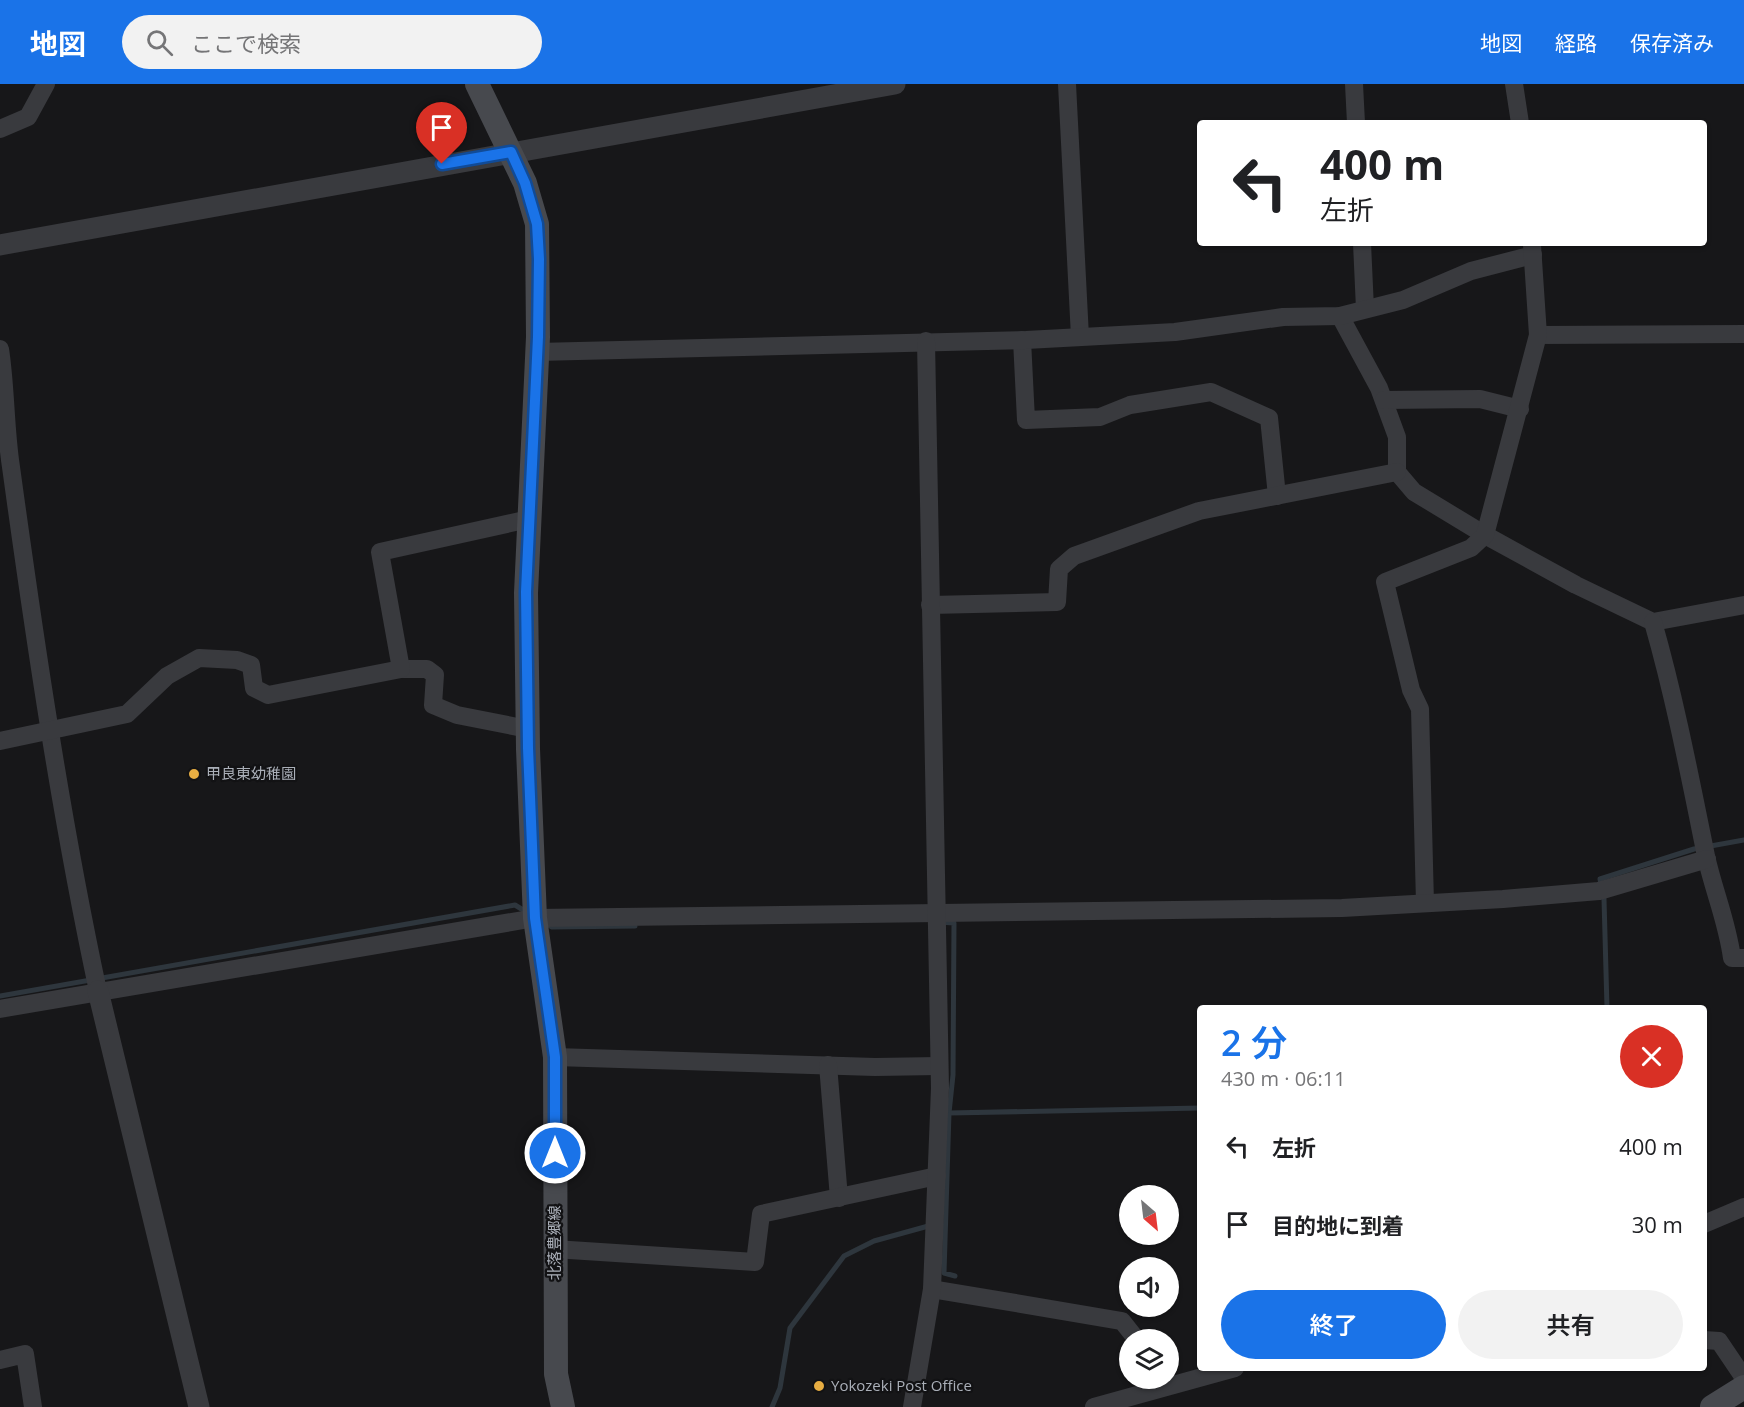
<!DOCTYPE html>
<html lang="ja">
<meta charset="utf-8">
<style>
body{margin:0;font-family:"Open Sans","Noto Sans JP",sans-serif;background:#f2f2f2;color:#202124;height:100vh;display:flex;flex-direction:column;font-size:22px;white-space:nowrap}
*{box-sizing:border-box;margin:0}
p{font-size:20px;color:#757577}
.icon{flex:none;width:33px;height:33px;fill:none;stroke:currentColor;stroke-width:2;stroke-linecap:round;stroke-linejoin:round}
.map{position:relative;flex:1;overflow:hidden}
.drawer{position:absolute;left:1197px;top:921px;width:510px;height:366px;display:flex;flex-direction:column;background:#fff;border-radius:6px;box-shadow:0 2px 4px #0004}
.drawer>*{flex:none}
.top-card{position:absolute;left:1197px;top:36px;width:510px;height:126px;border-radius:6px;box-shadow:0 2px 4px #0004;background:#fff;color:#202124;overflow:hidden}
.needle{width:39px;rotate:152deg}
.controls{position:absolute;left:1119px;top:1101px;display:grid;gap:12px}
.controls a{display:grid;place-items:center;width:60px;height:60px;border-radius:50%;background:#fff;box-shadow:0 2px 4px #0004;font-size:30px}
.pin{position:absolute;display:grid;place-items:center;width:51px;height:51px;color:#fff;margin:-62px -26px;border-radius:50% 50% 50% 0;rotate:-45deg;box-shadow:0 0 6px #0007}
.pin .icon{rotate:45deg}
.me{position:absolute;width:66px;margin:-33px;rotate:0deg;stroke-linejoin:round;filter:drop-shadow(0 0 4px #0008)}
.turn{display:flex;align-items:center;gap:21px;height:126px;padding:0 24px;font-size:27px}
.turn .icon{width:78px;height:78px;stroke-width:2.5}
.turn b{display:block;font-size:42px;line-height:51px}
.round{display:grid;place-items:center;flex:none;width:63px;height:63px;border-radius:32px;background:#f2f2f2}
.overview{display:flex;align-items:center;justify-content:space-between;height:102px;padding:0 24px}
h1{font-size:36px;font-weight:600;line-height:45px;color:#1a73e8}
.cta{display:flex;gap:12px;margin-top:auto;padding:12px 24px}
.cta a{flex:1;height:69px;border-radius:36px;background:#1a73e8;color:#fff;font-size:24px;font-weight:600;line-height:69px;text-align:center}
.cta a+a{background:#f2f2f2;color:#202124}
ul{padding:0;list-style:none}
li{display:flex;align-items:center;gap:18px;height:78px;padding:0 24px}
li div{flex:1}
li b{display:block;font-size:22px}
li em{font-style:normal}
header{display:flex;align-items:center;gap:36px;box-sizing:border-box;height:84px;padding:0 30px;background:#1a73e8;color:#fff}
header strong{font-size:28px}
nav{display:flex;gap:33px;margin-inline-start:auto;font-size:21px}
.search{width:420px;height:54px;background:#f2f2f2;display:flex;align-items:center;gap:15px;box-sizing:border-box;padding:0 21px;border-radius:33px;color:#757577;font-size:22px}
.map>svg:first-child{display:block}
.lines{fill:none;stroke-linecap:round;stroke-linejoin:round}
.stream{stroke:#2e363d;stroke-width:5}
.minor{stroke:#393a3e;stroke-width:18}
.tertiary{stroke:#393a3e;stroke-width:21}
.secondary{stroke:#47494e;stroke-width:24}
.route-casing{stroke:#114b97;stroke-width:15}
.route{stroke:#1a73e8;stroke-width:10}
.poi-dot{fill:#e7ad42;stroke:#121214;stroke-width:2}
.labels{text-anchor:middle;stroke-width:4.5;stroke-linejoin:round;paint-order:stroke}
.poi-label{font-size:15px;fill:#aaafb8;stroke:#121214;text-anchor:start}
.street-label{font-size:15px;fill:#aaafb8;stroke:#121214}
</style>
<header>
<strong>地図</strong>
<div class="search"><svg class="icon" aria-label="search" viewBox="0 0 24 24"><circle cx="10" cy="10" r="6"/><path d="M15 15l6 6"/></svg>ここで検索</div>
<nav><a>地図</a><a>経路</a><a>保存済み</a></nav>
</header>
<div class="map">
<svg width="1744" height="1323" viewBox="0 0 1744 1323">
<rect width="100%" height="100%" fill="#171719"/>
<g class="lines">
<g class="stream">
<polyline points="939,838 954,839 953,991 949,1029"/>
<polyline points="547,840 552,843 635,842"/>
<polyline points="0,912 515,821 528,829"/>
<polyline points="1607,924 1604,815 1600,795 1694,765 1744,756"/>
<polyline points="955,1192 944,1189 949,1029 1200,1024"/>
<polyline points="772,1323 780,1304 790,1244 844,1172 874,1157 932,1141"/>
</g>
<g class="minor">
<polyline points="1067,0 1080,253"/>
<polyline points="1354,0 1356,39"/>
<polyline points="1514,0 1520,39"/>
<polyline points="0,45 28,33 46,0"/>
<polyline points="1362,159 1365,225"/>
<polyline points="1340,232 1379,304 1397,353 1397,388 1414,408 1485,451 1576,501 1653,538 1744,521"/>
<polyline points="1538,251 1744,250"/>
<polyline points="1022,256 1026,336 1100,333 1130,321 1211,308 1269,334 1277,412"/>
<path d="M 0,265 C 6,304 5,344 11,383 C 35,558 61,734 98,907"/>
<polyline points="537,268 1026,256 1175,248 1283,233 1340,232 1403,216 1471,187 1533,171"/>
<polyline points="1384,316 1480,315 1520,325"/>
<polyline points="930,521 1057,518 1059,485 1074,472 1199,427 1397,388"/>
<path d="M 1653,538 C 1675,615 1690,693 1706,772 C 1714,808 1727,837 1732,874 L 1744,874"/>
<polyline points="401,585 427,585 435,591 433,621 457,631 528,645"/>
<polyline points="0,657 127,630 167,592 199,574 237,576 251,581 254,604 268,611 401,585 380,468 529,435"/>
<polyline points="1425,819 1420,625 1411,606 1385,498 1471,464 1485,451 1538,251 1532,161"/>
<polyline points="0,925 535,834 1342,824 1503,815 1599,807 1707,775"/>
<polyline points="555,973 875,983 939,982"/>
<polyline points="828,981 839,1114"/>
<polyline points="1704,1140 1744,1123"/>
<polyline points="554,1165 755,1178 761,1130 937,1092"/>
<polyline points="932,1205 1122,1237 1137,1256"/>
<polyline points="1704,1256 1719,1257 1744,1294"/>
<polyline points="0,1276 25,1270 33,1323"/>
<polyline points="912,1323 932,1205 940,1004 926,257"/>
<polyline points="1094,1323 1235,1284"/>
</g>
<g class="tertiary">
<polyline points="0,161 895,0"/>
<polyline points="98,907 199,1323"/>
</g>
<g class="secondary">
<polyline points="477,0 525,99 537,140 538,253 526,509 528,665 535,834 555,973 556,1290 563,1323"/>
<polyline points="1712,1323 1744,1303"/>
</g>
</g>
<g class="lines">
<defs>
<polyline id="route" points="442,80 511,68 525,99 537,140 539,175 538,253 526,508 528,664 535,834 555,973 555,1069"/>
</defs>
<use href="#route" class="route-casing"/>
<use href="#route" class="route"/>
</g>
<g class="poi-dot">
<circle cx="194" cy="690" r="6"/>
<circle cx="819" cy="1302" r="6"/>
</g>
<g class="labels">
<g class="poi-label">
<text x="206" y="695">甲良東幼稚園</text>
<text x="831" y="1307">Yokozeki Post Office</text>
</g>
<g class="street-label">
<text transform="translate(555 1159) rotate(-90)" y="5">北落豊郷線</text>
</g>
</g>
</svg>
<div class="controls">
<a><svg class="needle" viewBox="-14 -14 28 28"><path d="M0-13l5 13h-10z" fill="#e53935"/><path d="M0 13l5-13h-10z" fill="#757577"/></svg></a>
<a><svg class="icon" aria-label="sound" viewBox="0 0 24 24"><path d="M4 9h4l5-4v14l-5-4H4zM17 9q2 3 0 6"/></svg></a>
<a><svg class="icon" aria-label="layers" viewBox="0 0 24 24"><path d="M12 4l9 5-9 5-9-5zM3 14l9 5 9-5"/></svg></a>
</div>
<div class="pin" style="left:442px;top:80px;background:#d93025"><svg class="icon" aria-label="arrive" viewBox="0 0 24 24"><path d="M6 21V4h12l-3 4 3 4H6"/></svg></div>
<svg class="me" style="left:555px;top:1069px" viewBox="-20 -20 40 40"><circle r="17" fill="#1a73e8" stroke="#fff" stroke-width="3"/><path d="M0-11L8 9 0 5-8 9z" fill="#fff"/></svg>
<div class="top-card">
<div class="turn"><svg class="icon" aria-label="left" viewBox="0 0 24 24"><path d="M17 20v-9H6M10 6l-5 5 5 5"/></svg><div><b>400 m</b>左折</div></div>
</div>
<section class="drawer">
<div class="overview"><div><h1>2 分</h1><p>430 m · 06:11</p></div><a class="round" style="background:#d93025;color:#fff"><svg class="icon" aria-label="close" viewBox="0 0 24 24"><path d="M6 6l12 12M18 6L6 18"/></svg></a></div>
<ul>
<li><svg class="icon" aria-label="left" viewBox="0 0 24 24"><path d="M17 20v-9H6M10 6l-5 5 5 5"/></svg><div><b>左折</b></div><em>400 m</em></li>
<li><svg class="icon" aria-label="arrive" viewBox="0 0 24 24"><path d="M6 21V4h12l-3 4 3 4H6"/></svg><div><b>目的地に到着</b></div><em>30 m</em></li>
</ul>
<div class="cta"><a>終了</a><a>共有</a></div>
</section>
</div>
